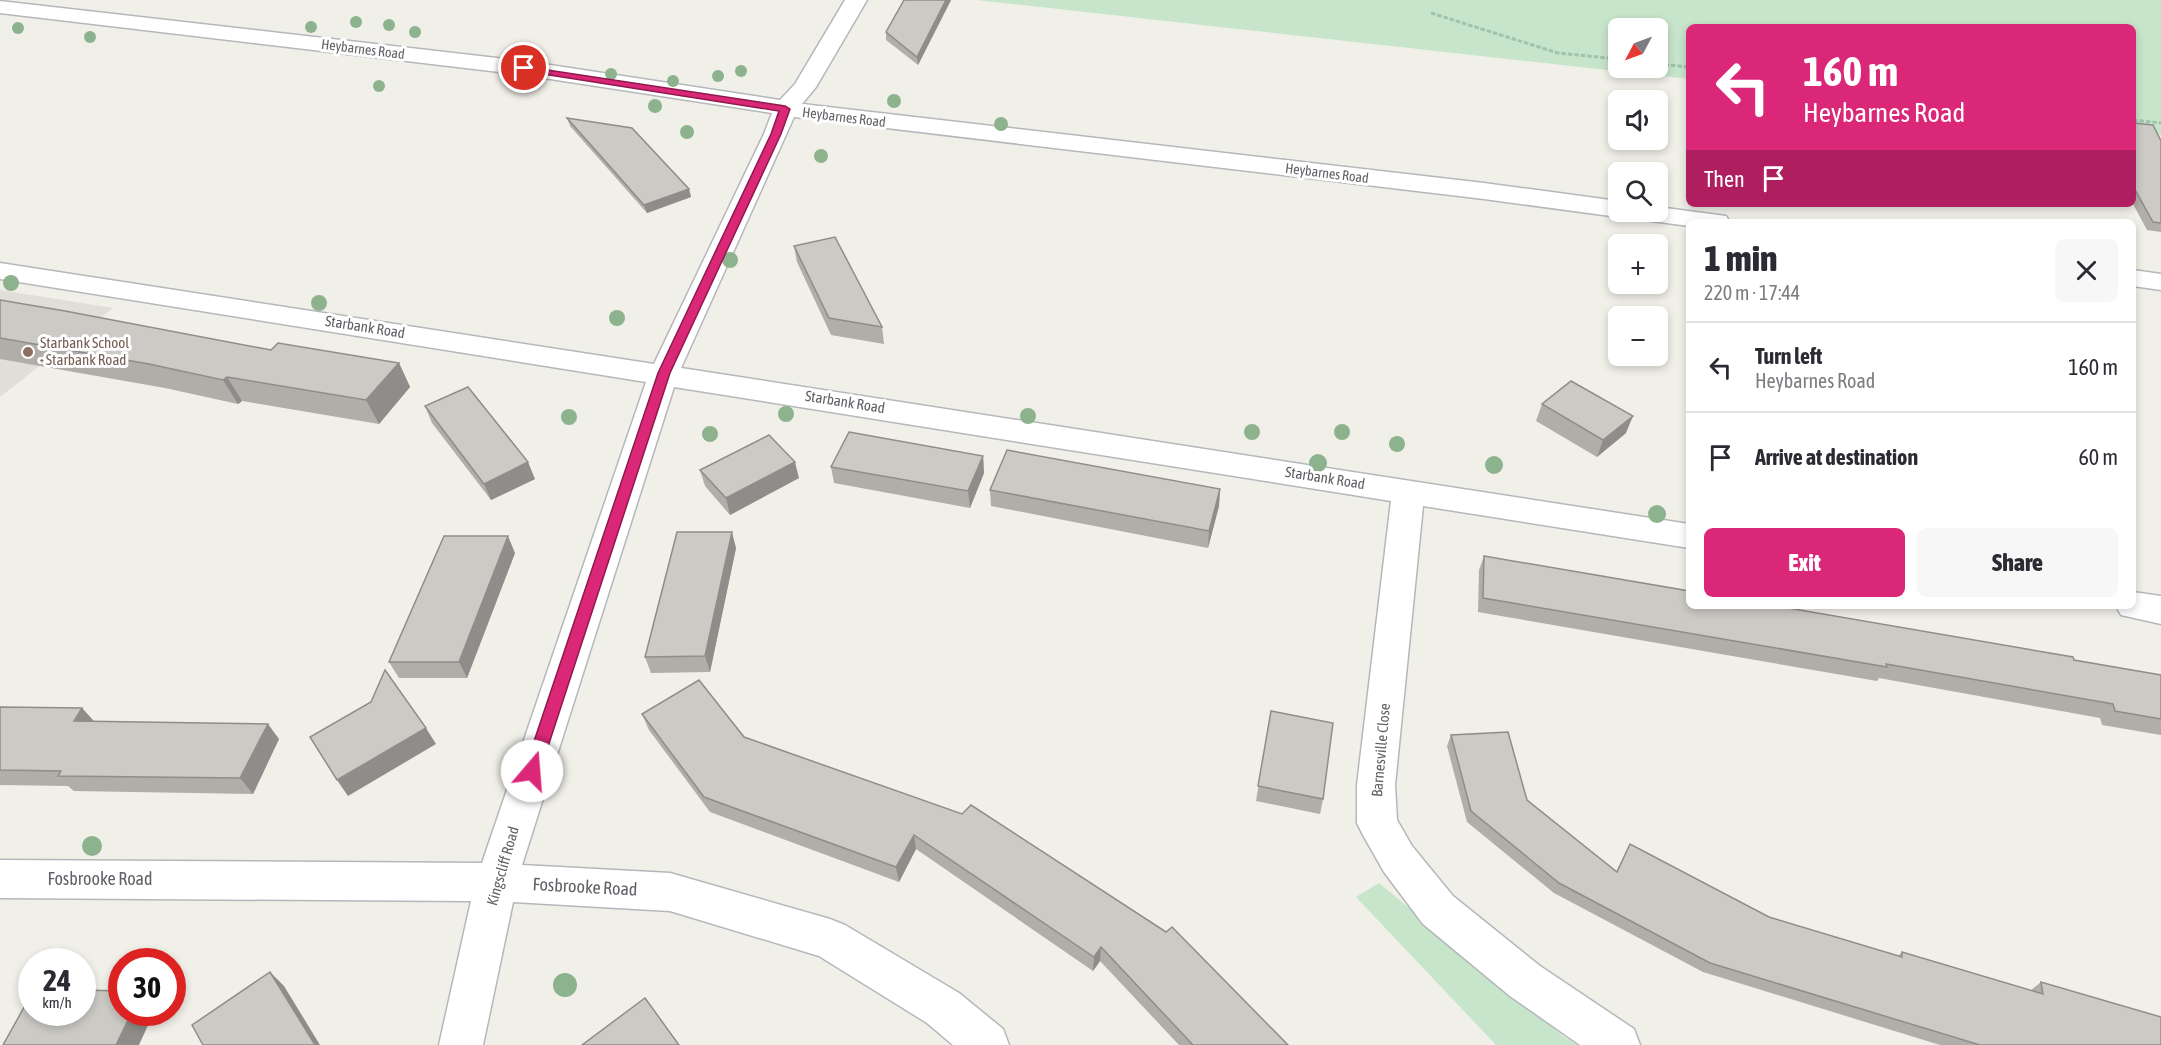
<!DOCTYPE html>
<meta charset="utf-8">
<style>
body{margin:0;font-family:"Asap Condensed",sans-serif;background:#f7f7f7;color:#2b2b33;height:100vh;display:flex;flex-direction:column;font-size:22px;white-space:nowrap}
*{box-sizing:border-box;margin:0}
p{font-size:20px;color:#7c7c81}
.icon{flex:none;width:33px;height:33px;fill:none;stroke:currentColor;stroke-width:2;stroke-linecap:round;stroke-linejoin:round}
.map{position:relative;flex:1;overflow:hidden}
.details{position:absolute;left:1686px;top:219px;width:450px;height:390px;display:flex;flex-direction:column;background:#fff;border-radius:9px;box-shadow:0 3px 9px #0003}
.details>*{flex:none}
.banner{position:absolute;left:1686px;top:24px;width:450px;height:183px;border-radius:9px;box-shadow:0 3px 9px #0003;background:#db2777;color:#fff;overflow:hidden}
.needle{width:39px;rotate:229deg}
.fabs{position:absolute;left:1608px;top:18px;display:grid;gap:12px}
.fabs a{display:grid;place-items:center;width:60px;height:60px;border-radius:9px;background:#fff;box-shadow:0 3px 9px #0003;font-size:30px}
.speed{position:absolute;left:18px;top:948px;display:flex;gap:12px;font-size:30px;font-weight:700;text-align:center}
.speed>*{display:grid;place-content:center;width:78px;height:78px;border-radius:50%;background:#fff;box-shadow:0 3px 9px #0003;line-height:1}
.speed small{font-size:15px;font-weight:400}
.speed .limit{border:9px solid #d22;background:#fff;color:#111}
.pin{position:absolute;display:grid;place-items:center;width:51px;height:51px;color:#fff;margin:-26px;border:3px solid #fff;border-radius:50%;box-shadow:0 2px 6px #0007}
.me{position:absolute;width:66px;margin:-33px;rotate:18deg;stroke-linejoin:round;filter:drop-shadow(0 0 4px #0008)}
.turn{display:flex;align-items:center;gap:21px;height:126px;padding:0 18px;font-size:27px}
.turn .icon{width:78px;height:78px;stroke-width:2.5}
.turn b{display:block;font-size:42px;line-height:51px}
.then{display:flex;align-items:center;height:57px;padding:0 18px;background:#0003;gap:12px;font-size:22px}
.round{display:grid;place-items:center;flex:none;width:63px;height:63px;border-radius:9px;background:#f7f7f7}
.summary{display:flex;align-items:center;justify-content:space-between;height:102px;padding:0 18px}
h1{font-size:36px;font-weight:800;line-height:45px}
.primary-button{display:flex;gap:12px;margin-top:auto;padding:12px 18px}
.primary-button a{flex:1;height:69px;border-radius:9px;background:#db2777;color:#fff;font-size:24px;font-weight:800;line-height:69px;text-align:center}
.primary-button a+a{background:#f7f7f7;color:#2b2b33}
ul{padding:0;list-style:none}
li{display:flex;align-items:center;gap:18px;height:90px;padding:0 18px;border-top:2px solid #e1e1e2}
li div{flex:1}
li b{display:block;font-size:22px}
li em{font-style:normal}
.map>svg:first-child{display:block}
.education{fill:#e0ded7}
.green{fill:#c7e5ca;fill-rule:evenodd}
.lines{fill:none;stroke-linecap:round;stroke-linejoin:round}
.minor-casing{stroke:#b5b7bb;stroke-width:3}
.path{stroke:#9fc3ad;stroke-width:3;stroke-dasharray:4.5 2;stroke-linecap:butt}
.minor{fill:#fff;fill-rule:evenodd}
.tree{fill:#8db28e}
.wall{fill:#afaea9}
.shaded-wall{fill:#8f8d8a}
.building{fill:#cccac5;stroke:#8f8d8a;stroke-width:1.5}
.route{fill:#db2777;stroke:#8e194d;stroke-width:1.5}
.education-dot{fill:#8d6e63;stroke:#fff;stroke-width:2}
.labels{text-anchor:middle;stroke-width:6;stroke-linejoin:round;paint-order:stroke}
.far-street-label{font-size:14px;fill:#606267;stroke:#fff}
.street-label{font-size:15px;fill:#606267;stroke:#fff}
.education-label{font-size:15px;fill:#785e54;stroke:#fff;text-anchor:start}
.near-street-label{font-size:18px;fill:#606267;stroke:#fff}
</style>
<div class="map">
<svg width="2161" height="1045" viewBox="0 0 2161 1045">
<rect width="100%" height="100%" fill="#f0efe8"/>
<polygon class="education" points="0,290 113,308 0,397"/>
<g class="green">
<path d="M 977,0 L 2161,0 L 2161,135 L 2133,132 L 2133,27 L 1689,27 L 1689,79 ZM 1618,28 L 1658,28 L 1658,68 L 1618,68 Z"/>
<polygon points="1379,883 1564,1037 1577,1045 1496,1045 1356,897"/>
</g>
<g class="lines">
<defs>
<g id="minor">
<polygon points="845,0 867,0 816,87 802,104 1484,183 1618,201 1618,212 1658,212 1658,207 1726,216 1730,222 1689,222 1689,226 1629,218 1627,215 1618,217 1484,199 794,117 681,368 1689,524 1689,548 1423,506 1395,785 1397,820 1412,846 1453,896 1540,966 1634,1029 1640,1045 1580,1045 1510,996 1423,924 1384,872 1363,835 1357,823 1357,785 1391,501 674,387 522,865 670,873 830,919 845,925 959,993 1003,1029 1009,1045 953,1045 927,1023 819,956 670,911 513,902 483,1045 439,1045 471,901 0,898 0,860 482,863 646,382 0,279 0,263 654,364 764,134 772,113 524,75 0,13 0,1 524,61 780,100 795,84"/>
<polygon points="2133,270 2161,274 2161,290 2133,286"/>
<polygon points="2133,592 2161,596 2161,624 2121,615 2116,606 2133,606"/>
</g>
</defs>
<use href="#minor" class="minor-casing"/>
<g class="path">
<polyline points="1431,13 1558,53 1618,59"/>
<polyline points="1658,64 1689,67"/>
<polyline points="2133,120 2161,123"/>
</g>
<use href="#minor" class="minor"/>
</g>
<g class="tree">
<circle cx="356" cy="22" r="6"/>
<circle cx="389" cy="25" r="6"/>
<circle cx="311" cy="27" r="6"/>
<circle cx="18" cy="28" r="6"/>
<circle cx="415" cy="32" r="6"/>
<circle cx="90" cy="37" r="6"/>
<circle cx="741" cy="71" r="6"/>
<circle cx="611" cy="74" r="6"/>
<circle cx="718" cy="76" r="6"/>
<circle cx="673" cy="81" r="6"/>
<circle cx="379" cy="86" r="6"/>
<circle cx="894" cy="101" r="7"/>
<circle cx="655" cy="106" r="7"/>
<circle cx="1001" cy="124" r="7"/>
<circle cx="687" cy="132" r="7"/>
<circle cx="821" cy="156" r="7"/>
<circle cx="730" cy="260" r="8"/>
<circle cx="11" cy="283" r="8"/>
<circle cx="319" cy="303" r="8"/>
<circle cx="617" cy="318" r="8"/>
<circle cx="786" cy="414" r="8"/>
<circle cx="1028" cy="416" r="8"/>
<circle cx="569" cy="417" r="8"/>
<circle cx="1252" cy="432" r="8"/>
<circle cx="1342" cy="432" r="8"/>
<circle cx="710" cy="434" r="8"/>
<circle cx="1397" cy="444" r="8"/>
<circle cx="1318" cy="463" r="9"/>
<circle cx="1494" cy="465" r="9"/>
<circle cx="1657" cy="514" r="9"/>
<circle cx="92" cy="846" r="10"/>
<circle cx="565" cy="985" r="12"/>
</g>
<g class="wall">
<polygon points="951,0 918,65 886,40 886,32"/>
<polygon points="567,118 689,189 691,197 647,213 570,126"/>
<polygon points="2133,123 2161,141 2161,232 2147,230 2133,204"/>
<polygon points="794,246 882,327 884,344 831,335 797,262"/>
<polygon points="0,300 271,350 399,363 410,387 379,424 242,401 238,404 165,388 0,359"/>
<polygon points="1542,404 1626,433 1597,457 1536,421"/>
<polygon points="425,406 535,479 491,500 432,423"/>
<polygon points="983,456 984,473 970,508 834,483 831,467"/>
<polygon points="700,470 799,478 730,515 705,486"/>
<polygon points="1220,489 1219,506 1208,548 991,506 990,490"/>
<polygon points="736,548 710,672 651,673 645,657"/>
<polygon points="515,553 467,678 399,678 389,662"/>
<polygon points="1484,556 2161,675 2161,735 2102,725 2100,718 1879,678 1877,681 1478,612 1479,570"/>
<polygon points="0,707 82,708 94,721 279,739 253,794 74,791 68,786 0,785"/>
<polygon points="1271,711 1323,799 1320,814 1256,801"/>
<polygon points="642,714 744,737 1288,1045 1179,1045 1100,961 1093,971 916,849 899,882 710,812 649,730"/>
<polygon points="1451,735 1527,800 1616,872 1630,844 1769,917 1898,956 1902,952 2030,991 2041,982 2161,1045 1940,1045 1703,972 1554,893 1467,822 1447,746"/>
</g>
<g class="shaded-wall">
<polygon points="946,0 951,0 918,65 917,57"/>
<polygon points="689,189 691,197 647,213 644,205"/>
<polygon points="399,363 410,387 379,424 366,400"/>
<polygon points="227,377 242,401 238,404 223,380"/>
<polygon points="1633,416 1626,433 1597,457 1603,440"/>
<polygon points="983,456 984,473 970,508 968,491"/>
<polygon points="528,462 535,479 491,500 484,484"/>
<polygon points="795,462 799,478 730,515 726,498"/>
<polygon points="1220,489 1219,506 1208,548 1209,531"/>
<polygon points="732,532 736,548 710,672 705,656"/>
<polygon points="508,536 515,553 467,678 459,662"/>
<polygon points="82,708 96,724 74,721"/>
<polygon points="268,724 279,739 253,794 240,778"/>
<polygon points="426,728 436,744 348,796 337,780"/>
<polygon points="914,835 916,849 899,882 896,867"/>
<polygon points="1101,947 1100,961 1093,971 1094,957"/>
<polygon points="270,972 284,986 320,1045 315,1045"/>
<polygon points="132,1012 154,1012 139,1045 116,1045"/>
</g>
<g class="building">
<polygon points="904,0 946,0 917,57 886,32"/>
<polygon points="567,118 632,128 689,189 644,205"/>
<polygon points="2133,123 2153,125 2161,141 2161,223 2153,222 2133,186"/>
<polygon points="835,237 882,327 829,318 794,246"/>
<polygon points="0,300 65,311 271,350 278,343 399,363 366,400 227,377 223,380 149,364 0,338"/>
<polygon points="1571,381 1633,416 1603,440 1542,404"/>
<polygon points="468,387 528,462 484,484 425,406"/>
<polygon points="849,432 983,456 968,491 831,467"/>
<polygon points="769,435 795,462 726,498 700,470"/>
<polygon points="1007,450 1220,489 1209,531 990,490"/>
<polygon points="677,532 732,532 705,656 645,657"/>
<polygon points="444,536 508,536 459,662 389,662"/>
<polygon points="1484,556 1689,591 1689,606 1777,606 2073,657 2074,660 2161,675 2161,719 2115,711 2113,704 1886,664 1887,667 1483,598"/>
<polygon points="385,670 426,728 337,780 310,737 371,702"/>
<polygon points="699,680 744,737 962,814 971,805 1166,932 1172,927 1288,1045 1193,1045 1101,947 1094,957 914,835 896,867 704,797 642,714"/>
<polygon points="0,707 82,708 74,721 268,724 240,778 58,776 61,771 0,770"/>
<polygon points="1271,711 1333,723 1323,799 1258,786"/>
<polygon points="1508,732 1527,800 1617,872 1630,844 1769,917 1902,957 1902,952 2043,994 2041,982 2161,1017 2161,1045 1980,1045 1710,963 1559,883 1471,811 1451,735"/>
<polygon points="270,972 315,1045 203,1045 192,1025"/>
<polygon points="82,990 122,991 122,1012 132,1012 116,1045 3,1045 32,993 32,1012 82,1012"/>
<polygon points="645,998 679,1045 582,1045"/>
</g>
<polygon class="route" points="521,66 785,106 790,109 781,134 670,373 540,771 538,776 532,778 527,776 524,771 658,373 771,134 779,111 524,71 521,70"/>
<circle class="education-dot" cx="28" cy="352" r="6"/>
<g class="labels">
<g class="far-street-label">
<text transform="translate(363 49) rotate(7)" y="5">Heybarnes Road</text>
<text transform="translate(844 117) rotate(7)" y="5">Heybarnes Road</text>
<text transform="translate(1327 173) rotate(7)" y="5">Heybarnes Road</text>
</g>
<g class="street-label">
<text transform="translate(365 327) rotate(9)" y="5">Starbank Road</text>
<text transform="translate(845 402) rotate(9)" y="5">Starbank Road</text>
<text transform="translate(1325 478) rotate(9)" y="5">Starbank Road</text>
<text transform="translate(1381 750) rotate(-85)" y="5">Barnesville Close</text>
<text transform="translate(503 866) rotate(-74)" y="5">Kingscliff Road</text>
</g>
<g class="education-label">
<text x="40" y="348">Starbank School<tspan x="40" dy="17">- Starbank Road</tspan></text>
</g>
<g class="near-street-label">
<text x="100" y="885">Fosbrooke Road</text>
<text transform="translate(585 887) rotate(3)" y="6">Fosbrooke Road</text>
</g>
</g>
</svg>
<div class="fabs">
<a><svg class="needle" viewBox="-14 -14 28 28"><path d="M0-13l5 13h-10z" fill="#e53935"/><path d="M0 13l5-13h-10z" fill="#7c7c81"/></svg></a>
<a><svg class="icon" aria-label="sound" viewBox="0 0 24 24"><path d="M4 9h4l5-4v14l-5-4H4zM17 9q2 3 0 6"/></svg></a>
<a><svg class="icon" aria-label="search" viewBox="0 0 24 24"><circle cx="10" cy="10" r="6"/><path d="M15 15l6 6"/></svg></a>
<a>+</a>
<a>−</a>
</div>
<div class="speed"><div>24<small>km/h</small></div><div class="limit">30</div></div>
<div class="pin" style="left:524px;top:68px;background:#d93025"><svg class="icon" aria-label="arrive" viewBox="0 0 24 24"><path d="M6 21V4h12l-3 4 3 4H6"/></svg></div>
<svg class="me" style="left:532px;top:771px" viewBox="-20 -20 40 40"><circle r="19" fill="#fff"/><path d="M0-13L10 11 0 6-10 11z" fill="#db2777"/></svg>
<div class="banner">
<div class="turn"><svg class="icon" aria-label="left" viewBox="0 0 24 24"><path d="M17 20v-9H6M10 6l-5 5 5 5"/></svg><div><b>160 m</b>Heybarnes Road</div></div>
<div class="then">Then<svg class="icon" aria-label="arrive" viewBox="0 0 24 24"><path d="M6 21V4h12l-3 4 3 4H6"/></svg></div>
</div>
<section class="details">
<div class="summary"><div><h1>1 min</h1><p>220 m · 17:44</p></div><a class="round"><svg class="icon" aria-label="close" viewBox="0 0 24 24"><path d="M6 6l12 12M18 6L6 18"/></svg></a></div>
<ul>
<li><svg class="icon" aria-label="left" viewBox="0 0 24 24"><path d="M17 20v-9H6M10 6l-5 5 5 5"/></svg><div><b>Turn left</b><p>Heybarnes Road</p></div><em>160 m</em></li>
<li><svg class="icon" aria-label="arrive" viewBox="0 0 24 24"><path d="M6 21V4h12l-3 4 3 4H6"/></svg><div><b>Arrive at destination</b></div><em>60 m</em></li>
</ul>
<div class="primary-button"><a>Exit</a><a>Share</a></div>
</section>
</div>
